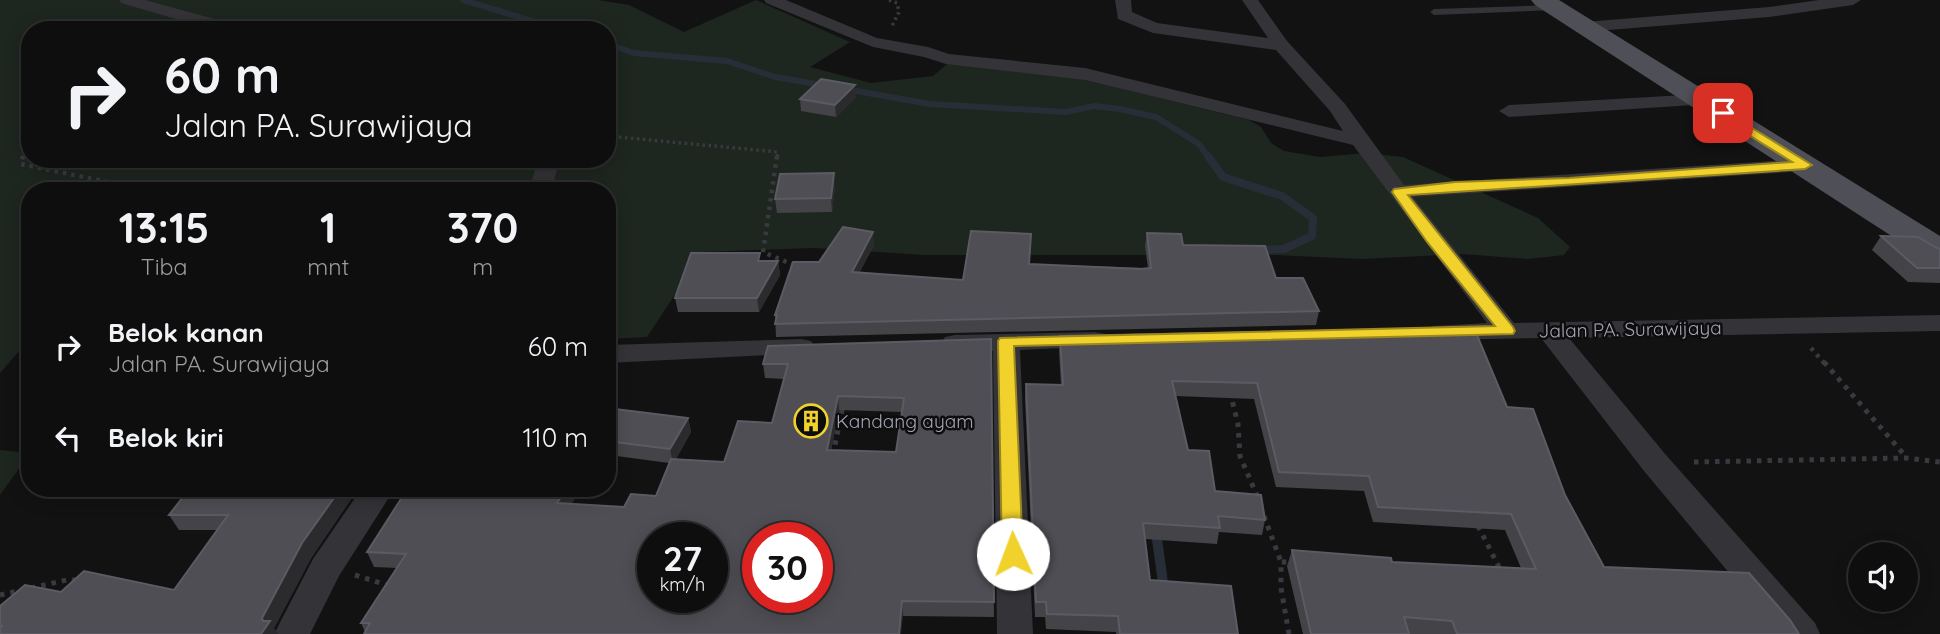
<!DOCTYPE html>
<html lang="id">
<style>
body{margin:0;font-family:Quicksand,sans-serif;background:#171717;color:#f1f3f6;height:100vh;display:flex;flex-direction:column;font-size:26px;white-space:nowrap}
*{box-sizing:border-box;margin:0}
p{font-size:23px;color:#9b9c9e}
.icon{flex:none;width:38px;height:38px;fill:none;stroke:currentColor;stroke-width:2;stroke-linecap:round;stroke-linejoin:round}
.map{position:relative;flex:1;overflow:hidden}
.side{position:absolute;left:21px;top:182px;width:595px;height:315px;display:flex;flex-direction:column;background:#0e0e0e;border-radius:28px;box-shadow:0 4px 18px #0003,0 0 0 2px #2e2e2e}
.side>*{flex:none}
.hud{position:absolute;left:21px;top:21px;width:595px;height:147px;border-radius:28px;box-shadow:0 4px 18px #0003,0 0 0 2px #2e2e2e;background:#0e0e0e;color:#f1f3f6;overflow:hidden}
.tools{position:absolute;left:1848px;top:542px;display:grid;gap:14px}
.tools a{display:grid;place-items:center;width:70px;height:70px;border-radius:50%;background:#0e0e0e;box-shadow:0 4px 18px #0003,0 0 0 2px #2e2e2e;font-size:35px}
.speed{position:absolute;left:637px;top:522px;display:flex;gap:14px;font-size:35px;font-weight:700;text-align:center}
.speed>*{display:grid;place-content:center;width:91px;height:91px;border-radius:50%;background:#0e0e0e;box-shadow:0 4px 18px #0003,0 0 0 2px #2e2e2e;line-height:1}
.speed small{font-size:18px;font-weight:400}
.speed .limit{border:10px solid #d22;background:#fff;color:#111}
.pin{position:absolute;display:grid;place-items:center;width:60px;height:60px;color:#fff;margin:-30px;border-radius:14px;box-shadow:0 4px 10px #0006}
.me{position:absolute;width:77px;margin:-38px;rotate:358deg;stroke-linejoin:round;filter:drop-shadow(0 0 5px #0008)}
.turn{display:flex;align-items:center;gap:24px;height:147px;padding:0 28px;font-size:32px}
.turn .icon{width:91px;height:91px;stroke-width:2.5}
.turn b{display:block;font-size:49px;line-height:60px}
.eta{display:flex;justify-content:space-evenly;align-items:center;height:119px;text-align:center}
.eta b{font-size:42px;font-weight:800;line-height:49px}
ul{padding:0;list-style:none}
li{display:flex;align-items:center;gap:21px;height:91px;padding:0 28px}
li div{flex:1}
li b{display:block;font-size:26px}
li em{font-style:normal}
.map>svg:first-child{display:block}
.green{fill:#1e2620;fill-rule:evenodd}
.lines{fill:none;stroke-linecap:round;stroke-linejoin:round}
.stream-far2{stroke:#282e37;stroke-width:6}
.stream-far1{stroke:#282e37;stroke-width:8}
.stream{stroke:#282e37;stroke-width:10}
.path-far2{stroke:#393a3f;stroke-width:3.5;stroke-dasharray:2.5 3.5;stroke-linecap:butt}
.path-far1{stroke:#393a3f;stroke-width:4.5;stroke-dasharray:3.5 5;stroke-linecap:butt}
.path{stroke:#393a3f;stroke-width:5;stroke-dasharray:4.5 6;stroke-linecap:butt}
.service{fill:#333338;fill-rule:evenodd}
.minor{fill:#333338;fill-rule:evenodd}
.primary{fill:#4f4f57;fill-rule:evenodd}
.wall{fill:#434348;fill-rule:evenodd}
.shaded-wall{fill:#2b2b2e}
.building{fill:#4e4e54;stroke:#5b5c63;stroke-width:2;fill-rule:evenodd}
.route{fill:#f1d12c;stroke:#9d881d;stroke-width:2}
.labels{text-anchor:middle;stroke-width:5;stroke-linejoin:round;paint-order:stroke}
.street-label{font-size:19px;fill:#a3a5b4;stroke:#0d0d0e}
.poi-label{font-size:19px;fill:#a3a5b4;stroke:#0d0d0e;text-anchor:start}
</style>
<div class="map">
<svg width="1940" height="634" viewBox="0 0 1940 634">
<rect width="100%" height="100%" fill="#121213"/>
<g class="green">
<path d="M 0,0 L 598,0 L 629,5 L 684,32 L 756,0 L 850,42 L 810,67 L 871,83 L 933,76 L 953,59 L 1061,74 L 1249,120 L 1261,127 L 1271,143 L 1284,151 L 1320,157 L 1366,153 L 1403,157 L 1538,218 L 1570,247 L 1564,255 L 1528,259 L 1462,254 L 1363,259 L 1274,255 L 925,255 L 813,248 L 703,252 L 647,337 L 607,339 L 607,191 L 30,191 L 30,339 L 0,373 ZM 30,30 L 607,30 L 607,159 L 30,159 Z"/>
<polygon points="0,450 30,453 0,495"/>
</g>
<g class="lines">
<g class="stream-far2">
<polyline points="463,0 562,30"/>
<polyline points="607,44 634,53 727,61 775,77 828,86"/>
<polyline points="845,89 930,104 1066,112 1094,106 1120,109 1156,117 1199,144 1209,158"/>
</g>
<polyline class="stream-far1" points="1208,156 1223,177 1282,196 1313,218 1312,236 1284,249 1254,250"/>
<polyline class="stream" points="1156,532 1164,590"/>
<g class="path-far2">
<polyline points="889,0 897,3 899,12 892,26"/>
<polyline points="607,136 778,152 777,158"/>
<polyline points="23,158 29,132"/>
</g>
<g class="path-far1">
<polyline points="23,156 21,164 151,191"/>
<polyline points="777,156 763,252 796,266"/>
<polyline points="1811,348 1825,364"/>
</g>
<g class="path">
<polyline points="1824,362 1907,458"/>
<polyline points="1230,392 1238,424 1240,456 1258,498"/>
<polyline points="833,455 843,405"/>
<polyline points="1694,462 1907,458 1940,462"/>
<polyline points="1264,516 1281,562"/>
<polyline points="1478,526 1501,571"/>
<polyline points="355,575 390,586"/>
<polyline points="31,588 71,579 77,581"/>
<polyline points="0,595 23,590"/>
<polyline points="1289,634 1281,588 1281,562 1294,562"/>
</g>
<polygon class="service" points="1555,5 1559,8 1558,10 1434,15 1430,12 1434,9"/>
<g class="minor">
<polygon points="119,0 145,0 240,26 242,30 214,30 121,3"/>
<polygon points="764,0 786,0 877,38 928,47 949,54 1085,68 1343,131 1330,111 1276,50 1153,33 1118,19 1115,0 1131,0 1132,12 1157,23 1268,38 1242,0 1258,0 1287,41 1345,104 1404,185 1805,159 1813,160 1816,165 1813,170 1805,171 1413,197 1514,323 1940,315 1940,331 1569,338 1666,455 1815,623 1820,634 1780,634 1644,471 1541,338 1442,340 1433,338 1429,332 1433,326 1487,323 1353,145 1085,80 946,64 924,57 873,47 766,3"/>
<polygon points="1819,0 1861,0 1853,5 1769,17 1584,32 1576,27 1584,22 1769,7"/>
<polygon points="1702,94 1712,100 1709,104 1509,117 1499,111 1509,105"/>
<polygon points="538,159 560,159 551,191 529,191"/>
<polygon points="1095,332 1105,334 1108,340 1105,346 1020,350 1033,634 997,634 993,351 955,351 945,349 941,343 945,337 955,335"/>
<polygon points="801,339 811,341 815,347 811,353 607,363 607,345"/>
<polygon points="362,488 395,488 339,576 310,634 274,634 313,559"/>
</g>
<polygon class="primary" points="1531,0 1559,0 1940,236 1940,262 1927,259 1535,5"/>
</g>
<g class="wall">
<polygon points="856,97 836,117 801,111 800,99"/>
<polygon points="835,187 832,212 777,213 775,199"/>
<polygon points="1147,233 1183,245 1276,278 1319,311 1316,325 776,337 775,315 819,262 874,245 859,273 963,280 1029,264 1148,268 1145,246"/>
<polygon points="1881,236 1940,249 1940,283 1908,282 1872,250"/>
<polygon points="761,261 778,261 780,275 759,312 678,312 675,298"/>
<polygon points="1411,330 1507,407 1565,495 1604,567 1799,634 1303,634 1287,566 1292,550 1392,562 1521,568 1505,530 1373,522 1364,491 1276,487 1254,399 1175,396 1188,450 1215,491 1265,520 1262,535 1219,532 1217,544 1145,539 1150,580 1238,634 1116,634 1116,632 1046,629 1045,617 1035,617 1025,399 1026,384 1061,385 1059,351 1060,336 1410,333"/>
<path d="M 991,339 L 994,617 L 903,616 L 365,632 L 361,623 L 397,568 L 374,567 L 367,552 L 408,488 L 576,488 L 578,494 L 571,504 L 624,507 L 656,496 L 669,463 L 609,455 L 607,449 L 607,408 L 688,418 L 691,432 L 676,459 L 724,462 L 772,423 L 784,379 L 765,378 L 763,364 ZM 839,410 L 902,412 L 896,452 L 831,451 Z"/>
<polygon points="190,488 346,488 351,499 311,558 274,628 0,634 0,606 61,592 174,590 217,530 179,530 169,515"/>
</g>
<g class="shaded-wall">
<polygon points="855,85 856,97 836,117 835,105"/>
<polygon points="834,173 835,187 832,212 831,198"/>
<polygon points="873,232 874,245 853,285 852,272"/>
<polygon points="778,261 780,275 759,312 757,298"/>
<polygon points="610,351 613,365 607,378 607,356"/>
<polygon points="838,396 839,410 828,465 827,450"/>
<polygon points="688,418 691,432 673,464 670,449"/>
<polygon points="341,488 346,488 351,499 311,558 274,628 278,634 261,634 262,618 302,543"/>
<polygon points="567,488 576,488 578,494 562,518 557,503"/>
<polygon points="902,601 903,616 901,634 899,634"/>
</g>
<g class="building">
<polygon points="821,79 855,85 835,105 800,99"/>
<polygon points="834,173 831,198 775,199 780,174"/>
<polygon points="843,227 873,232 852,272 963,280 971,231 1031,234 1029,264 1141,269 1151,268 1147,233 1181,234 1183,245 1265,246 1276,278 1303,278 1319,311 775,324 777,315 775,315 793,262 819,262"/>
<polygon points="1881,236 1918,237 1935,247 1940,249 1940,268 1917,268"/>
<polygon points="691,253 760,253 758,261 778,261 757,298 675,298"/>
<polygon points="1474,328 1507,407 1533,409 1565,495 1604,567 1749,573 1790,620 1799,634 1457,634 1452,621 1404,617 1409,634 1311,634 1292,550 1391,558 1392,562 1536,569 1511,514 1378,507 1369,476 1279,472 1257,383 1172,381 1188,450 1209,451 1215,491 1261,495 1265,520 1218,516 1220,528 1143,523 1150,580 1231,586 1238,634 1120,634 1118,616 1047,614 1046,602 1036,602 1026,384 1063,385 1060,336 1362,330 1412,333 1411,330"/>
<path d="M 991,339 L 994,602 L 902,601 L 899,634 L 364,634 L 370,623 L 361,623 L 406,554 L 367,552 L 408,488 L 567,488 L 557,503 L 624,507 L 631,494 L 656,496 L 671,459 L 724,462 L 738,421 L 772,423 L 788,364 L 763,364 L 768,346 ZM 838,396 L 904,398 L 896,452 L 827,450 ZM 653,537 L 712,537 L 712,597 L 653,597 ZM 758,537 L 817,537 L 817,597 L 758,597 Z"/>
<polygon points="607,408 688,418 670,449 607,441 607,437 610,432 607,431"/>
<polygon points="190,488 341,488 302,543 262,618 263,621 270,621 261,634 0,634 0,628 2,626 0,625 0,606 25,585 61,592 84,571 174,590 228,515 169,515"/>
</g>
<polygon class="route" points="1723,110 1812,165 1805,169 1408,195 1513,327 1515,331 1513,334 1014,346 1023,554 1020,560 1013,562 1005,560 1002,554 998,341 1000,338 1495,326 1427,242 1392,192 1394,189 1455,182 1569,178 1792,162 1718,116 1718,111"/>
<defs>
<symbol id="building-ring" viewBox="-11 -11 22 22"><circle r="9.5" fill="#0d0d0e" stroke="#f1d12c" stroke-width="1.5"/><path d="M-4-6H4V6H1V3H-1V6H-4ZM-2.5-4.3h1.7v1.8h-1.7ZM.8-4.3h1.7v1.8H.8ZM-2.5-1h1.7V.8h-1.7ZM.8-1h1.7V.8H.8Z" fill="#f1d12c"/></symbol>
</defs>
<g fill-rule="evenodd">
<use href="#building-ring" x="792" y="402" width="38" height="38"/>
</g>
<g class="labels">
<g class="street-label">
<text transform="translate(1630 329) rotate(-1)" y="7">Jalan PA. Surawijaya</text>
</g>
<g class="poi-label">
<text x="836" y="428">Kandang ayam</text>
</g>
</g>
</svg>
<div class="tools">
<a><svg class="icon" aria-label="sound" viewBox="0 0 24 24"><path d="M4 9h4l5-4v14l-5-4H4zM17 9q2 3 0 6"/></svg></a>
</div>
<div class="speed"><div>27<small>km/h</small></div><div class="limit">30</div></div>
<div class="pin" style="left:1723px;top:113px;background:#d93025"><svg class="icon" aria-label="arrive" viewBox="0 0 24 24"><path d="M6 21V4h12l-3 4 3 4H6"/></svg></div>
<svg class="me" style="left:1013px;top:554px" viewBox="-20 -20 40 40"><circle r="19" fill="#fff"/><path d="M0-13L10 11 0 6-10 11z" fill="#f1d12c"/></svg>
<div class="hud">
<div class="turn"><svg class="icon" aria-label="right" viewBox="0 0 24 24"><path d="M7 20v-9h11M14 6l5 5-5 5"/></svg><div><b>60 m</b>Jalan PA. Surawijaya</div></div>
</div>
<section class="side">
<div class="eta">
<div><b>13:15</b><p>Tiba</p></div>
<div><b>1</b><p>mnt</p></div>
<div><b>370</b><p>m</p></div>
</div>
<ul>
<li><svg class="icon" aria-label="right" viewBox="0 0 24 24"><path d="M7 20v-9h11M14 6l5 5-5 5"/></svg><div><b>Belok kanan</b><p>Jalan PA. Surawijaya</p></div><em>60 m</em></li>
<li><svg class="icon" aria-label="left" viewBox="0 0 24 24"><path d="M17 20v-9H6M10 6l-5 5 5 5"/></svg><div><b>Belok kiri</b></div><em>110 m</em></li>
</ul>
</section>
</div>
